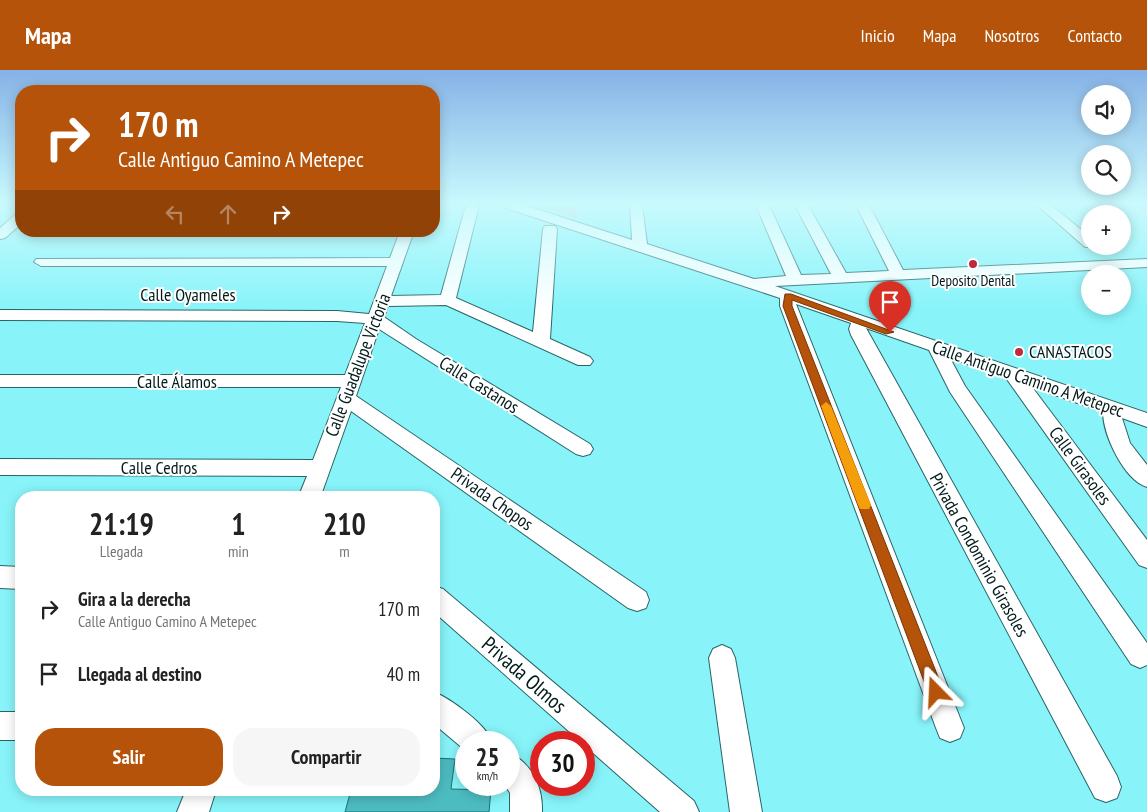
<!DOCTYPE html>
<html lang="es">
<meta charset="utf-8">
<style>
body{margin:0;font-family:"PT Sans Narrow",sans-serif;background:#f6f6f6;color:#222;height:100vh;display:flex;flex-direction:column;font-size:19px;white-space:nowrap}
*{box-sizing:border-box;margin:0}
p{font-size:16px;color:#767676}
.icon{flex:none;width:28px;height:28px;fill:none;stroke:currentColor;stroke-width:2;stroke-linecap:round;stroke-linejoin:round}
.map{position:relative;flex:1;overflow:hidden}
.panel{position:absolute;left:15px;top:421px;width:425px;height:305px;display:flex;flex-direction:column;background:#fff;border-radius:20px;box-shadow:0 2px 12px #0003}
.panel>*{flex:none}
.hud{position:absolute;left:15px;top:15px;width:425px;height:152px;border-radius:20px;box-shadow:0 2px 12px #0003;background:#b45309;color:#fff;overflow:hidden}
.tools{position:absolute;left:1081px;top:15px;display:grid;gap:10px}
.tools a{display:grid;place-items:center;width:50px;height:50px;border-radius:50%;background:#fff;box-shadow:0 2px 12px #0003;font-size:25px}
.speed{position:absolute;left:455px;top:661px;display:flex;gap:10px;font-size:25px;font-weight:700;text-align:center}
.speed>*{display:grid;place-content:center;width:65px;height:65px;border-radius:50%;background:#fff;box-shadow:0 2px 12px #0003;line-height:1}
.speed small{font-size:12px;font-weight:400}
.speed .limit{border:8px solid #d22;background:#fff;color:#111}
.pin{position:absolute;display:grid;place-items:center;width:42px;height:42px;color:#fff;margin:-51px -21px;border-radius:50% 50% 50% 0;rotate:-45deg;box-shadow:0 0 5px #0007}
.pin .icon{rotate:45deg}
.me{position:absolute;width:55px;margin:-28px;rotate:339deg;stroke-linejoin:round;filter:drop-shadow(0 0 4px #0008)}
.turn{display:flex;align-items:center;gap:18px;height:105px;padding:0 20px;font-size:22px}
.turn .icon{width:65px;height:65px;stroke-width:2.5}
.turn b{display:block;font-size:35px;line-height:42px}
.lanes{display:flex;align-items:center;height:48px;padding:0 20px;background:#0003;justify-content:center;gap:25px;direction:ltr}
.lanes .off{opacity:.35}
.eta{display:flex;justify-content:space-evenly;align-items:center;height:85px;text-align:center}
.eta b{font-size:30px;font-weight:600;line-height:35px}
.action{display:flex;gap:10px;margin-top:auto;padding:10px 20px}
.action a{flex:1;height:58px;border-radius:20px;background:#b45309;color:#fff;font-size:20px;font-weight:600;line-height:58px;text-align:center}
.action a+a{background:#f6f6f6;color:#222}
ul{padding:0;list-style:none}
li{display:flex;align-items:center;gap:15px;height:65px;padding:0 20px}
li div{flex:1}
li b{display:block;font-size:19px}
li em{font-style:normal}
header{display:flex;align-items:center;gap:30px;box-sizing:border-box;height:70px;padding:0 25px;background:#b45309;color:#fff}
header strong{font-size:24px}
nav{display:flex;gap:28px;margin-inline-start:auto;font-size:18px}
.map>svg:first-child{display:block}
.green{fill:#e6aead}
.building{fill:#4dbcc1;stroke:#187377}
.lines{fill:none;stroke-linecap:round;stroke-linejoin:round}
.minor-casing{stroke:#2a6467;stroke-width:2}
.major-casing{stroke:#fff;stroke-width:3}
.minor{fill:#fff;fill-rule:evenodd}
.major{fill:#d9aee2;fill-rule:evenodd}
.route{fill:#b45309;stroke:#753606}
.slow{fill:#f59e0b}
.poi-dot{fill:#bc2b3c;stroke:#fff;stroke-width:2}
.labels{text-anchor:middle;stroke-width:4;stroke-linejoin:round;paint-order:stroke}
.far-poi-label{font-size:15px;fill:#031a1b;stroke:#fff}
.street-label{font-size:18px;fill:#031a1b;stroke:#fff}
.poi-label{font-size:18px;fill:#031a1b;stroke:#fff;text-anchor:start}
.near-street-label{font-size:21px;fill:#031a1b;stroke:#fff}
</style>
<header>
<strong>Mapa</strong>
<nav><a>Inicio</a><a>Mapa</a><a>Nosotros</a><a>Contacto</a></nav>
</header>
<div class="map">
<svg width="1147" height="742" viewBox="0 0 1147 742">
<rect width="100%" height="100%" fill="#88f4fa"/>
<polygon class="green" points="538,135 577,135 577,148 538,136"/>
<polygon class="building" points="434,688 455,689 451,719 491,720 489,742 345,742 351,720 434,720"/>
<g class="lines">
<defs>
<g id="minor">
<polygon points="466,135 479,135 456,228 533,262 543,159 545,156 555,156 557,159 550,269 590,287 593,291 590,295 578,295 446,235 388,236 384,247 416,269 590,374 593,379 590,384 583,386 576,384 379,259 356,326 646,522 649,530 646,538 637,541 628,538 351,341 320,428 298,428 307,406 0,405 0,389 313,390 341,317 0,317 0,305 345,305 365,253 337,251 0,250 0,240 337,241 369,244 387,196 41,196 34,192 36,189 390,188 400,161 414,161 391,226 441,225"/>
<path d="M 505,135 L 524,135 L 632,170 L 630,135 L 642,135 L 647,174 L 754,209 L 786,206 L 756,135 L 769,135 L 801,205 L 831,204 L 795,135 L 808,135 L 846,203 L 889,201 L 856,135 L 869,135 L 903,200 L 1147,189 L 1147,197 L 775,216 L 1147,343 L 1147,357 L 1122,348 L 1130,373 L 1147,395 L 1147,417 C 1124,410 1103,365 1103,342 L 1032,317 L 1147,470 L 1147,498 L 1139,495 L 1006,308 L 950,288 L 965,316 L 1147,573 L 1147,595 L 1140,598 L 1131,594 L 950,322 L 929,280 L 866,258 L 1117,706 L 1121,717 L 1117,728 L 1106,732 L 1095,728 L 851,265 L 849,259 L 851,253 L 796,234 L 964,658 L 960,668 L 950,672 L 940,668 L 936,658 L 780,236 L 780,228 L 506,138 Z"/>
<polygon points="1037,135 1051,135 1090,167 1090,176 1095,177 1085,177"/>
<polygon points="21,143 21,154 5,168 0,169 0,158 16,144"/>
<polygon points="0,496 21,497 21,519 0,518"/>
<polygon points="434,516 443,519 694,731 699,742 660,742 584,675 584,672 581,672 434,542"/>
<polygon points="722,575 731,579 735,588 762,742 730,742 709,588 713,579"/>
<path d="M 434,622 C 451,629 487,655 492,672 L 466,672 L 466,681 L 434,654 Z"/>
<rect x="0" y="642" width="21" height="28"/>
<path d="M 509,683 C 532,693 543,717 542,742 L 510,742 L 510,723 L 505,715 L 509,715 Z"/>
<polygon points="186,720 216,720 209,742 177,742"/>
</g>
<polygon id="major" points="1135,135 1147,135 1147,143 1141,142"/>
</defs>
<use href="#minor" class="minor-casing"/>
<use href="#major" class="major-casing"/>
<use href="#minor" class="minor"/>
<use href="#major" class="major"/>
</g>
<linearGradient id="sky" x2="0" y2="1"><stop stop-color="#85b2e6"/><stop offset="0.56" stop-color="#c9fafd"/><stop offset="1" stop-color="#c9fafd" stop-opacity="0"/></linearGradient>
<rect width="1147" height="239" fill="url(#sky)"/>
<polygon class="route" points="785,224 791,224 894,262 886,264 792,230 792,236 944,622 942,627 936,630 931,627 928,622 783,236"/>
<polygon class="slow" points="826,332 831,336 871,435 869,439 860,439 858,435 821,336"/>
<g class="poi-dot">
<circle cx="973" cy="194" r="5"/>
<circle cx="1019" cy="282" r="5"/>
</g>
<g class="labels">
<g class="far-poi-label">
<text x="973" y="216">Deposito Dental</text>
</g>
<g class="street-label">
<text x="188" y="231">Calle Oyameles</text>
<text transform="translate(358 295) rotate(-69)" y="6">Calle Guadalupe Victoria</text>
<text transform="translate(1028 309) rotate(19)" y="6">Calle Antiguo Camino A Metepec</text>
<text x="177" y="318">Calle Álamos</text>
<text transform="translate(479 315) rotate(32)" y="6">Calle Castanos</text>
<text transform="translate(1080 396) rotate(54)" y="6">Calle Girasoles</text>
<text x="159" y="404">Calle Cedros</text>
<text transform="translate(492 429) rotate(35)" y="6">Privada Chopos</text>
<text transform="translate(979 485) rotate(61)" y="6">Privada Condominio Girasoles</text>
</g>
<g class="poi-label">
<text x="1029" y="288">CANASTACOS</text>
</g>
<g class="near-street-label">
<text transform="translate(524 605) rotate(41)" y="7">Privada Olmos</text>
</g>
</g>
</svg>
<div class="tools">
<a><svg class="icon" aria-label="sound" viewBox="0 0 24 24"><path d="M4 9h4l5-4v14l-5-4H4zM17 9q2 3 0 6"/></svg></a>
<a><svg class="icon" aria-label="search" viewBox="0 0 24 24"><circle cx="10" cy="10" r="6"/><path d="M15 15l6 6"/></svg></a>
<a>+</a>
<a>−</a>
</div>
<div class="speed"><div>25<small>km/h</small></div><div class="limit">30</div></div>
<div class="pin" style="left:890px;top:262px;background:#d93025"><svg class="icon" aria-label="arrive" viewBox="0 0 24 24"><path d="M6 21V4h12l-3 4 3 4H6"/></svg></div>
<svg class="me" style="left:936px;top:622px" viewBox="-20 -20 40 40"><path d="M0-17L14 15 0 8-14 15z" fill="#b45309" stroke="#fff" stroke-width="4"/></svg>
<div class="hud">
<div class="turn"><svg class="icon" aria-label="right" viewBox="0 0 24 24"><path d="M7 20v-9h11M14 6l5 5-5 5"/></svg><div><b>170 m</b>Calle Antiguo Camino A Metepec</div></div>
<div class="lanes"><svg class="icon off" aria-label="left" viewBox="0 0 24 24"><path d="M17 20v-9H6M10 6l-5 5 5 5"/></svg><svg class="icon off" aria-label="ahead" viewBox="0 0 24 24"><path d="M12 20V5M6 11l6-6 6 6"/></svg><svg class="icon" aria-label="right" viewBox="0 0 24 24"><path d="M7 20v-9h11M14 6l5 5-5 5"/></svg></div>
</div>
<section class="panel">
<div class="eta">
<div><b>21:19</b><p>Llegada</p></div>
<div><b>1</b><p>min</p></div>
<div><b>210</b><p>m</p></div>
</div>
<ul>
<li><svg class="icon" aria-label="right" viewBox="0 0 24 24"><path d="M7 20v-9h11M14 6l5 5-5 5"/></svg><div><b>Gira a la derecha</b><p>Calle Antiguo Camino A Metepec</p></div><em>170 m</em></li>
<li><svg class="icon" aria-label="arrive" viewBox="0 0 24 24"><path d="M6 21V4h12l-3 4 3 4H6"/></svg><div><b>Llegada al destino</b></div><em>40 m</em></li>
</ul>
<div class="action"><a>Salir</a><a>Compartir</a></div>
</section>
</div>
